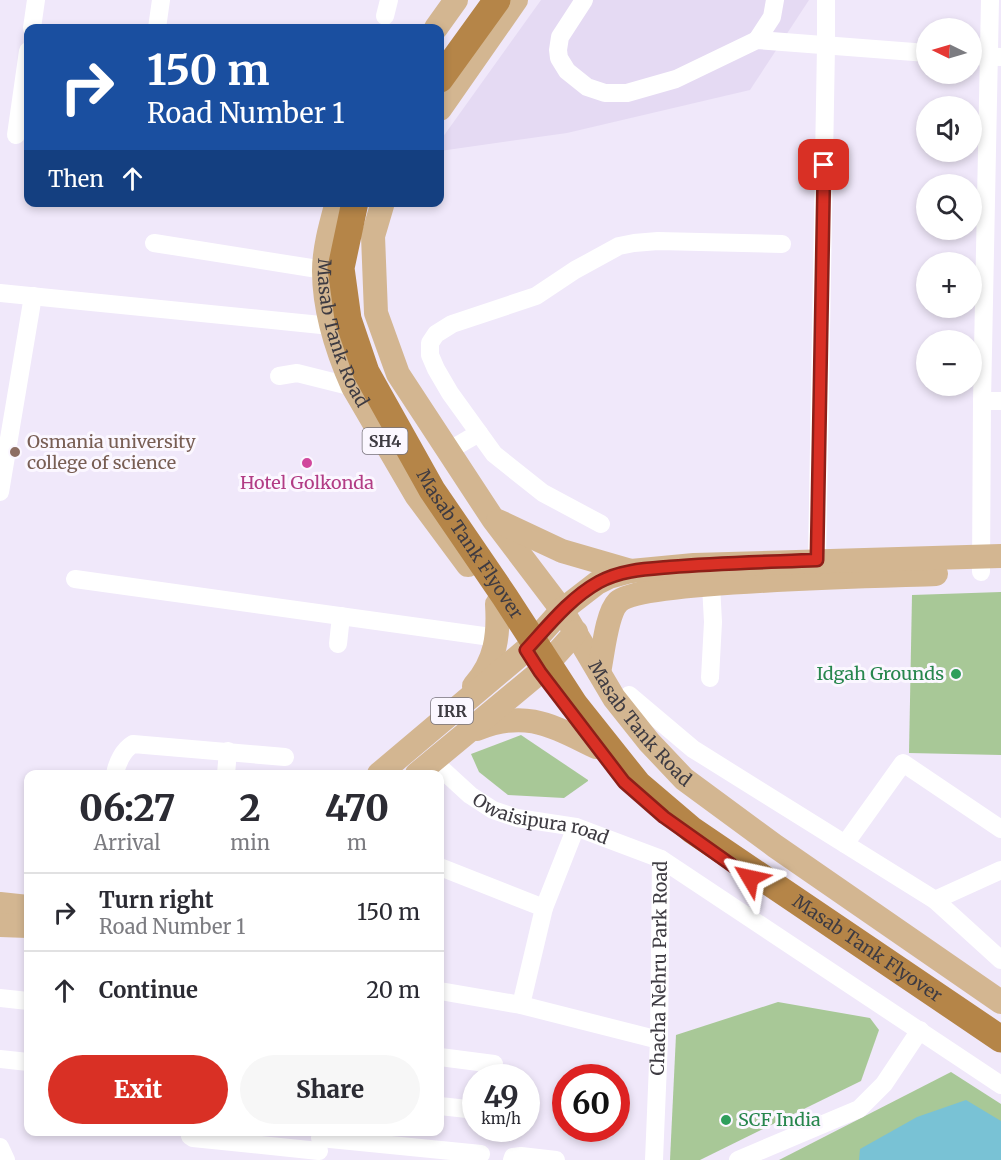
<!DOCTYPE html>
<meta charset="utf-8">
<style>
body{margin:0;font-family:Merriweather,serif;background:#f7f7f7;color:#2b2b33;height:100vh;display:flex;flex-direction:column;font-size:22px;white-space:nowrap}
*{box-sizing:border-box;margin:0}
p{font-size:20px;color:#7c7c81}
.icon{flex:none;width:33px;height:33px;fill:none;stroke:currentColor;stroke-width:2;stroke-linecap:round;stroke-linejoin:round}
.map{position:relative;flex:1;overflow:hidden}
.side{position:absolute;left:24px;top:770px;width:420px;height:366px;display:flex;flex-direction:column;background:#fff;border-radius:12px;box-shadow:0 3px 9px #0003}
.side>*{flex:none}
.guide{position:absolute;left:24px;top:24px;width:420px;height:183px;border-radius:12px;box-shadow:0 3px 9px #0003;background:#1a4fa0;color:#fff;overflow:hidden}
.needle{width:39px;rotate:275deg}
.buttons{position:absolute;left:916px;top:18px;display:grid;gap:12px}
.buttons a{display:grid;place-items:center;width:66px;height:66px;border-radius:50%;background:#fff;box-shadow:0 3px 9px #0003;font-size:30px}
.speed{position:absolute;left:462px;top:1064px;display:flex;gap:12px;font-size:30px;font-weight:700;text-align:center}
.speed>*{display:grid;place-content:center;width:78px;height:78px;border-radius:50%;background:#fff;box-shadow:0 3px 9px #0003;line-height:1}
.speed small{font-size:15px;font-weight:400}
.speed .limit{border:9px solid #d22;background:#fff;color:#111}
.pin{position:absolute;display:grid;place-items:center;width:51px;height:51px;color:#fff;margin:-26px;border-radius:12px;box-shadow:0 3px 9px #0006}
.me{position:absolute;width:66px;margin:-33px;rotate:306deg;stroke-linejoin:round;filter:drop-shadow(0 0 4px #0008)}
.turn{display:flex;align-items:center;gap:21px;height:126px;padding:0 24px;font-size:27px}
.turn .icon{width:78px;height:78px;stroke-width:2.5}
.turn b{display:block;font-size:42px;line-height:51px}
.then{display:flex;align-items:center;height:57px;padding:0 24px;background:#0003;gap:12px;font-size:22px}
.eta{display:flex;justify-content:space-evenly;align-items:center;height:102px;text-align:center}
.eta b{font-size:36px;font-weight:800;line-height:42px}
.primary-button{display:flex;gap:12px;margin-top:auto;padding:12px 24px}
.primary-button a{flex:1;height:69px;border-radius:36px;background:#d93025;color:#fff;font-size:24px;font-weight:800;line-height:69px;text-align:center}
.primary-button a+a{background:#f7f7f7;color:#2b2b33}
ul{padding:0;list-style:none}
li{display:flex;align-items:center;gap:18px;height:78px;padding:0 24px;border-top:2px solid #e1e1e2}
li div{flex:1}
li b{display:block;font-size:22px}
li em{font-style:normal}
.map>svg:first-child{display:block}
.built{fill:#e5daf3}
.green{fill:#a8c897}
.water{fill:#79c2d5}
.lines{fill:none;stroke-linecap:round;stroke-linejoin:round}
.minor{stroke:#fff;stroke-width:18}
.major{stroke:#d3b691;stroke-width:24}
.highway{stroke:#b58548;stroke-width:27}
.route-casing{stroke:#8d1f18;stroke-width:15}
.route{stroke:#d93025;stroke-width:10}
.education-dot{fill:#8d6e63;stroke:#fbf7ff;stroke-width:2}
.hotel-dot{fill:#d1479c;stroke:#fbf7ff;stroke-width:2}
.leisure-dot{fill:#2e9e5b;stroke:#fbf7ff;stroke-width:2}
.labels{text-anchor:middle;stroke-width:6;stroke-linejoin:round;paint-order:stroke}
.shield{fill:#fbf7ff;stroke:#77737b;stroke-width:1.5}
.shield-label{font-size:16px;font-weight:bold;fill:#3e3b42}
.street-label{font-size:18px;fill:#3e3b42;stroke:#fbf7ff}
.education-label{font-size:18px;fill:#785e54;stroke:#fbf7ff;text-anchor:start}
.hotel-label{font-size:18px;fill:#b23c85;stroke:#fbf7ff}
.leisure-label{font-size:18px;fill:#27864d;stroke:#fbf7ff;text-anchor:end}
</style>
<div class="map">
<svg width="1001" height="1160" viewBox="0 0 1001 1160">
<rect width="100%" height="100%" fill="#f0e8fa"/>
<polygon class="built" points="541,0 809,0 750,90 567,133 440,151 440,141"/>
<g class="green">
<polygon points="1001,592 1001,755 909,753 912,595"/>
<polygon points="521,735 588,780 588,781 564,798 508,795 479,772 471,754"/>
<polygon points="778,1002 870,1018 879,1030 861,1081 700,1160 670,1160 676,1035"/>
<polygon points="951,1072 1001,1104 1001,1160 779,1160"/>
</g>
<polygon class="water" points="966,1100 1001,1121 1001,1160 859,1160 860,1149 917,1117"/>
<g class="lines">
<g class="minor">
<polyline points="584,0 560,37 558,50 559,58 567,71 587,87 605,93 627,93 676,79 757,40 927,53"/>
<polyline points="385,16 389,0"/>
<polyline points="32,28 36,0"/>
<polyline points="157,28 161,0"/>
<polyline points="757,40 772,17 775,0"/>
<polyline points="972,56 1001,57"/>
<polyline points="16,135 28,51"/>
<polyline points="154,243 324,270"/>
<polyline points="0,293 331,326"/>
<polyline points="279,376 297,373 353,387"/>
<polyline points="982,401 1001,401"/>
<polyline points="448,451 479,433"/>
<polyline points="0,492 33,296"/>
<polyline points="601,524 543,493 494,454 450,393 436,369 430,355 430,343 436,334 452,324 536,296 575,270 619,246 634,243 658,241 782,244"/>
<polyline points="817,560 826,46 826,0"/>
<polyline points="981,572 982,401 990,0"/>
<polyline points="75,579 498,638"/>
<polyline points="338,644 341,616"/>
<polyline points="710,678 713,622 711,585"/>
<polyline points="629,695 693,749 935,900 1001,960"/>
<path id="s1" d="M 433,761 L 470,795 L 493,810 L 517,818 L 576,827 L 661,859 L 1001,1085"/>
<path d="M 115,774 C 117,763 123,750 133,744 L 285,757"/>
<polyline points="226,774 228,751"/>
<polyline points="845,844 903,763 1001,829"/>
<polyline points="440,867 544,908 576,827"/>
<polyline points="935,900 1001,870"/>
<polyline points="440,991 521,1005 659,1040"/>
<polyline points="0,998 28,1001"/>
<polyline points="521,1005 544,908"/>
<polyline points="440,1057 494,1064"/>
<polyline points="0,1059 28,1062"/>
<polyline points="440,1106 476,1110"/>
<polyline points="189,1131 190,1136 193,1138 319,1151"/>
<polyline points="320,1138 481,1154"/>
<polyline points="0,1147 6,1160"/>
<polyline points="512,1160 513,1157 521,1156 556,1160"/>
<path id="s2" d="M 654,1160 L 659,1040 L 661,859"/>
<polyline points="738,1160 859,1109 884,1084 920,1030"/>
</g>
<g class="major">
<polyline points="436,28 456,0"/>
<polyline points="440,109 516,0"/>
<path id="s3" d="M 337,202 C 331,224 324,248 324,271 C 324,311 337,351 353,387 L 416,495 L 468,565"/>
<path id="s4" d="M 383,202 L 373,236 L 376,313 L 398,374 L 493,519 L 562,610 L 614,698 L 649,742 L 684,779 L 775,846 L 1001,1002"/>
<polyline points="498,521 562,551 631,571"/>
<path d="M 599,672 C 603,655 606,614 618,602 C 641,580 889,576 936,574"/>
<path d="M 474,686 C 496,661 499,635 497,604"/>
<path d="M 477,729 C 526,709 552,726 596,747"/>
<polyline points="379,774 526,650 562,610 597,583 609,577 631,571 694,565 1001,556"/>
<polyline points="417,774 540,672 576,632"/>
<polyline points="0,904 28,907"/>
<polyline points="0,925 28,926"/>
</g>
<g class="highway">
<polyline points="440,79 497,0"/>
<path id="s5" d="M 355,202 L 341,268 L 348,319 L 366,372 L 432,490 L 505,597 L 575,705 L 638,784 L 692,830 L 1001,1039"/>
</g>
</g>
<g class="lines">
<defs>
<path id="route" d="M 750,878 L 664,817 L 624,782 L 540,672 L 526,650 C 548,626 570,598 599,582 C 621,570 646,569 670,567 C 719,563 768,562 817,560 L 824,165"/>
</defs>
<use href="#route" class="route-casing"/>
<use href="#route" class="route"/>
</g>
<circle class="education-dot" cx="15" cy="452" r="6"/>
<circle class="hotel-dot" cx="307" cy="463" r="6"/>
<g class="leisure-dot">
<circle cx="956" cy="674" r="6"/>
<circle cx="726" cy="1120" r="6"/>
</g>
<g class="labels">
<g class="shield">
<rect x="362.5" y="428" width="45" height="26" rx="4.5"/>
<rect x="431" y="698" width="42" height="26" rx="4.5"/>
</g>
<g class="shield-label">
<text x="385" y="447">SH4</text>
<text x="452" y="717">IRR</text>
</g>
<g class="street-label">
<text dy="6" stroke="none"><textPath href="#s3" startOffset="135">Masab Tank Road</textPath></text>
<text dy="6" stroke="none"><textPath href="#s5" startOffset="376">Masab Tank Flyover</textPath></text>
<text dy="6" stroke="none"><textPath href="#s4" startOffset="603">Masab Tank Road</textPath></text>
<text dy="6" stroke="none"><textPath href="#s1" startOffset="126">Owaisipura road</textPath></text>
<text dy="6" stroke="none"><textPath href="#s5" startOffset="952">Masab Tank Flyover</textPath></text>
<text dy="6" stroke="none"><textPath href="#s2" startOffset="192">Chacha Nehru Park Road</textPath></text>
</g>
<g class="education-label">
<text x="27" y="448">Osmania university<tspan x="27" dy="21">college of science</tspan></text>
</g>
<g class="hotel-label">
<text x="307" y="489">Hotel Golkonda</text>
</g>
<g class="leisure-label">
<text x="944" y="680">Idgah Grounds</text>
<text x="738" y="1126" text-anchor="start">SCF India</text>
</g>
</g>
</svg>
<div class="buttons">
<a><svg class="needle" viewBox="-14 -14 28 28"><path d="M0-13l5 13h-10z" fill="#e53935"/><path d="M0 13l5-13h-10z" fill="#7c7c81"/></svg></a>
<a><svg class="icon" aria-label="sound" viewBox="0 0 24 24"><path d="M4 9h4l5-4v14l-5-4H4zM17 9q2 3 0 6"/></svg></a>
<a><svg class="icon" aria-label="search" viewBox="0 0 24 24"><circle cx="10" cy="10" r="6"/><path d="M15 15l6 6"/></svg></a>
<a>+</a>
<a>−</a>
</div>
<div class="speed"><div>49<small>km/h</small></div><div class="limit">60</div></div>
<div class="pin" style="left:824px;top:165px;background:#d93025"><svg class="icon" aria-label="arrive" viewBox="0 0 24 24"><path d="M6 21V4h12l-3 4 3 4H6"/></svg></div>
<svg class="me" style="left:750px;top:878px" viewBox="-20 -20 40 40"><path d="M0-17L14 15 0 8-14 15z" fill="#d93025" stroke="#fff" stroke-width="4"/></svg>
<div class="guide">
<div class="turn"><svg class="icon" aria-label="right" viewBox="0 0 24 24"><path d="M7 20v-9h11M14 6l5 5-5 5"/></svg><div><b>150 m</b>Road Number 1</div></div>
<div class="then">Then<svg class="icon" aria-label="ahead" viewBox="0 0 24 24"><path d="M12 20V5M6 11l6-6 6 6"/></svg></div>
</div>
<section class="side">
<div class="eta">
<div><b>06:27</b><p>Arrival</p></div>
<div><b>2</b><p>min</p></div>
<div><b>470</b><p>m</p></div>
</div>
<ul>
<li><svg class="icon" aria-label="right" viewBox="0 0 24 24"><path d="M7 20v-9h11M14 6l5 5-5 5"/></svg><div><b>Turn right</b><p>Road Number 1</p></div><em>150 m</em></li>
<li><svg class="icon" aria-label="ahead" viewBox="0 0 24 24"><path d="M12 20V5M6 11l6-6 6 6"/></svg><div><b>Continue</b></div><em>20 m</em></li>
</ul>
<div class="primary-button"><a>Exit</a><a>Share</a></div>
</section>
</div>
